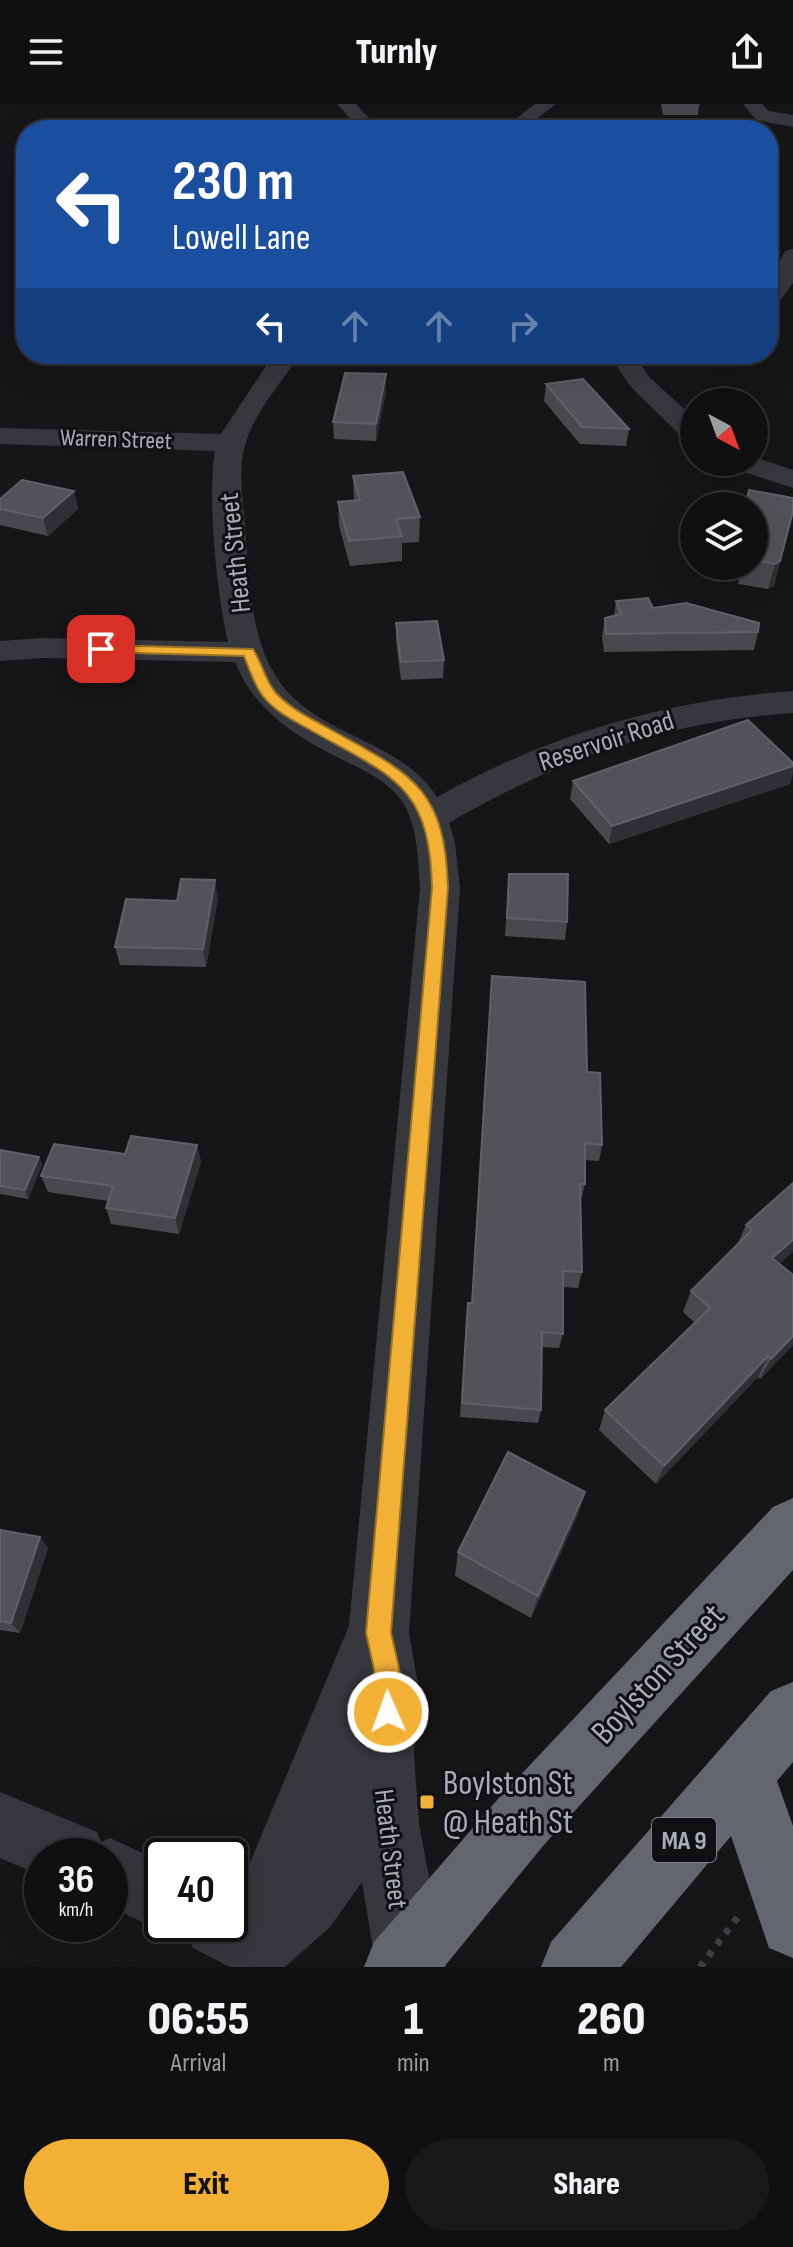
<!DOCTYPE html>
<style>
body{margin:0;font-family:"Sofia Sans Condensed",sans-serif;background:#19191b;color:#f1f3f6;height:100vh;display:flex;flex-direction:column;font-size:30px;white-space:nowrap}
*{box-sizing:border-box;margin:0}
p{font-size:26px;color:#9c9d9f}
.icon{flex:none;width:44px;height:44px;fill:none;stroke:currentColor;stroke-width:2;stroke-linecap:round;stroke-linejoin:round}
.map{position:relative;height:1863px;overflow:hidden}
.drawer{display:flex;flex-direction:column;background:#101012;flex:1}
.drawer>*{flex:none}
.guide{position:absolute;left:16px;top:16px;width:762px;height:244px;border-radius:32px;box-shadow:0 8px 32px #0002,0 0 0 2px #303032;background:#1a4fa0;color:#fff;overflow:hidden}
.needle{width:52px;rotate:139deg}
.controls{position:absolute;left:680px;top:284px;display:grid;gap:16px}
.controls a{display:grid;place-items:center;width:88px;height:88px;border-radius:50%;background:#101012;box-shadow:0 8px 32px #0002,0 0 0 2px #303032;font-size:40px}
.speed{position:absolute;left:24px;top:1734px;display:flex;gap:16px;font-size:40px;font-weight:700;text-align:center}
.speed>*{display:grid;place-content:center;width:104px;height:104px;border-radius:50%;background:#101012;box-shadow:0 8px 32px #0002,0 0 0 2px #303032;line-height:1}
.speed small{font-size:20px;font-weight:400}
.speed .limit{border:4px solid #111;border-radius:12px;background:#fff;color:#111}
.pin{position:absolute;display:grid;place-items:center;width:68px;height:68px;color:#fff;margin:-34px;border-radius:16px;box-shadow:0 4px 12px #0006}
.me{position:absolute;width:88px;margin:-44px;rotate:358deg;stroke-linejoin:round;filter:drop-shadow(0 0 6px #0008)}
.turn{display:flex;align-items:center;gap:28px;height:168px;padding:0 24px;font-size:36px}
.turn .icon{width:104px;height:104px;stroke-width:2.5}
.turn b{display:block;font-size:56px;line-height:68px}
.lanes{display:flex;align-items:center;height:76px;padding:0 24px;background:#0003;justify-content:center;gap:40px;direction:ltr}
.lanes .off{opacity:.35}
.eta{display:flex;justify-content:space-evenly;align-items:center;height:136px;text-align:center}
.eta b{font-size:48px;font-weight:800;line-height:56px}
.cta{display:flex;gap:16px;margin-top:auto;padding:16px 24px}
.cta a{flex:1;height:92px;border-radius:48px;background:#f2b134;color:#111;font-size:32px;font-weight:800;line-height:92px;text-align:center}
.cta a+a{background:#19191b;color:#f1f3f6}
header{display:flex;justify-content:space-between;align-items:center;height:104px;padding:0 24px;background:#101012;font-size:36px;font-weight:800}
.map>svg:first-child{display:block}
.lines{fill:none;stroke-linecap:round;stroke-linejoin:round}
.path{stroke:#3d3f44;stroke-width:7;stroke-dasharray:6 8;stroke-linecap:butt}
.minor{fill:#37383d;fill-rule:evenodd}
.highway{fill:#63666e;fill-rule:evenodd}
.wall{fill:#47494d}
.shaded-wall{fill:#2f3033}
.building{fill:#525359;stroke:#5f6168;stroke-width:2}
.route{fill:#f2b134;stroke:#9d7322;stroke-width:2}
.poi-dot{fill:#f2b134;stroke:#111113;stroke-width:3}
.labels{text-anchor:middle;stroke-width:6;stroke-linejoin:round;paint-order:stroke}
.far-street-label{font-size:24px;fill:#a8adb8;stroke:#111113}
.shield{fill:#111113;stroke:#7b7e86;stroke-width:2}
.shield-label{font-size:26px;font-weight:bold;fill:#a8adb8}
.street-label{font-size:28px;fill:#a8adb8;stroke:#111113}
.near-street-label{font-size:34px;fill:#a8adb8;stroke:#111113}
.near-poi-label{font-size:34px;fill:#a8adb8;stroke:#111113;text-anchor:start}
</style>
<header><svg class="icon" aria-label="menu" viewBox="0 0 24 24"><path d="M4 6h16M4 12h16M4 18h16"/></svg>Turnly<svg class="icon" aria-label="share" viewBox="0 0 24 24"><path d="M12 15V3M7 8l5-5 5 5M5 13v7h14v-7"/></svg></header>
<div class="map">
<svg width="793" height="1863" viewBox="0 0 793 1863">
<rect width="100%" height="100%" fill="#161618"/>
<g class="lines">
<polyline class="path" points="700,1863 738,1813"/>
<g class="minor">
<polygon points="337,0 356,0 380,26 361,26"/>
<polygon points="535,0 556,0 522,26 501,26"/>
<polygon points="743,0 762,0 769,7 793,11 793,23 756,16"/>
<polygon points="793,145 793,179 776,202 768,204 768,181 785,147"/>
<path d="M 274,250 L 300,250 C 282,279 256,305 246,338 C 237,365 243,395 245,423 C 250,482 249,556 298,598 C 341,635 405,643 437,693 C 548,631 666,596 793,587 L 793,609 C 664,618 561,654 449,719 L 455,739 L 460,784 L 409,1529 L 419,1586 L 414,1650 L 419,1720 L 446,1863 L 376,1863 L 362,1778 L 330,1823 L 285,1863 L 230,1863 L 193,1844 L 183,1820 L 230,1820 L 230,1791 L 238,1795 L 246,1768 L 349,1522 L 420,784 C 418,758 418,730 407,706 C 394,678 361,665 335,652 C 292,630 253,604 235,558 L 42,554 L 0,557 L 0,537 L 42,534 L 228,538 C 217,490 207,394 215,347 L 0,340 L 0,324 L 221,330 Z"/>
<polygon points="608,250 634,250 649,273 694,314 694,337 684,335 631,283"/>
<polygon points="754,353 793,366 793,384 732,364 728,358 754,358"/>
<polygon points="0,1688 97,1728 101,1738 110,1734 162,1758 162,1820 179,1820 162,1827 110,1803 110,1752 42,1752 42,1772 0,1754"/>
</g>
<g class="highway">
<polygon points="793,1394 793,1466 543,1742 444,1863 364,1863 374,1838 497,1696 773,1403"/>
<polygon points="793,1578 793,1658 777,1677 793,1722 793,1854 769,1844 731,1732 621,1863 541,1863 551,1838 771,1587"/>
</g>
</g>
<g class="wall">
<polygon points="661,0 701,0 699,1 698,11 663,11"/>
<polygon points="386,270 386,287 376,337 334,335 333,318"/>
<polygon points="546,280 629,325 626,342 580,340 544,297"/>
<polygon points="353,372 420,413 419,438 402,439 402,457 350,462 339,422 338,398 354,396"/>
<polygon points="74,387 78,405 48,432 0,421 0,395"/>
<polygon points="793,394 774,482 768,485 738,480 742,462 754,462 754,402"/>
<polygon points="616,497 758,528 754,546 604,548 602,532 605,514 614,512"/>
<polygon points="396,519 444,556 443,574 401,576 396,537"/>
<polygon points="573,677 790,680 609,740 570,695"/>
<polygon points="509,770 567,818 565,836 505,832"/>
<polygon points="218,794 206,863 120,861 115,843 177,797"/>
<polygon points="587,968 602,1041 599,1057 585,1056 585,1080 581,1096 582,1168 578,1184 563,1183 563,1230 559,1244 542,1243 541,1306 538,1319 460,1313 466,1214 472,1199"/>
<polygon points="197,1041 201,1058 179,1130 111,1120 106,1104 108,1097 48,1088 41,1072 125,1050"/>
<polygon points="0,1046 39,1053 42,1061 28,1095 0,1090"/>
<polygon points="793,1079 780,1160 793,1171 793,1241 760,1275 758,1273 656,1380 599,1326 605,1306 695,1219 683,1208 691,1187 737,1141 746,1121"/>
<polygon points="585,1388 577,1413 531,1514 455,1472 458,1448"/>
<polygon points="0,1426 40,1433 48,1444 20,1529 0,1526"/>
</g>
<g class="shaded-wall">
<polygon points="386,270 386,287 376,337 376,320"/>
<polygon points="74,387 78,405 48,432 43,414"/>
<polygon points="793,407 774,482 768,485 775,460"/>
<polygon points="793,662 793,670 790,680 609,740 612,722"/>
<polygon points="215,776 218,794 206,863 203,845"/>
<polygon points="197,1041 201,1058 179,1130 175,1114"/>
<polygon points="39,1053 42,1061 28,1095 25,1086"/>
<polygon points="793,1136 793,1148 762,1176 772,1154"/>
<polygon points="793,1232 793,1241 760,1275 771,1255"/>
<polygon points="768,1252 758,1273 656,1380 664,1362"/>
<polygon points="585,1388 577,1413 531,1514 538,1492"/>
<polygon points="40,1433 48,1444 20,1529 11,1519"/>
</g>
<g class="building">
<polygon points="345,269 386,270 376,320 333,318"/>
<polygon points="583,275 629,325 582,323 546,280"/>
<polygon points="403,368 420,413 396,415 402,432 349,437 338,398 360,396 353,372"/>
<polygon points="22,376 74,387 43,414 0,405 0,395"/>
<polygon points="749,386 793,394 793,407 780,457 775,460 754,456 754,402 745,402"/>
<polygon points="648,494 653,504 686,499 759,519 758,528 606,530 605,514 621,510 616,497"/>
<polygon points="437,517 444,556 401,558 396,519"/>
<polygon points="748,616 793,659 793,662 612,722 573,677"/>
<polygon points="509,770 568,770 567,818 507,814"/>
<polygon points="181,775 215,776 203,845 115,843 126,795 177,797"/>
<polygon points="492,872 585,878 587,968 600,969 602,1041 585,1039 585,1080 580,1080 582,1168 563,1167 563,1230 542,1228 541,1306 462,1299 468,1199 472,1199"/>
<polygon points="131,1032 197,1041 175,1114 106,1104 113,1082 41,1072 54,1040 125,1050"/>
<polygon points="0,1046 39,1053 25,1086 0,1082"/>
<polygon points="793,1079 793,1136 772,1154 793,1171 793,1232 771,1255 768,1252 664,1362 605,1306 710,1204 691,1187 752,1126 746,1121"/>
<polygon points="508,1348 585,1388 538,1492 458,1448"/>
<polygon points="0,1426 40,1433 11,1519 0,1517"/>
</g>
<path class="route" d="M 101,541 L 253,545 C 262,559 266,578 276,589 C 291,605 310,614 328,624 C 410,670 445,681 448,784 L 391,1529 C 397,1555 408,1591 398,1617 L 388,1621 L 379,1617 L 375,1608 L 374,1565 L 366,1529 L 432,784 C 430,681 393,673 312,627 C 294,617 275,608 262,591 C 254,580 249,565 244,552 L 96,548 L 96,542 Z"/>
<rect class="poi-dot" x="419" y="1690" width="16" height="16" rx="4"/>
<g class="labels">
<g class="far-street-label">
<text transform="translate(116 335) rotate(2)" y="8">Warren Street</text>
</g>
<rect class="shield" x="652" y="1714" width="64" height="44" rx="6"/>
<g class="shield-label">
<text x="684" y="1745">MA 9</text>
</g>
<g class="street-label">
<text transform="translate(234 449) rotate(-96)" y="10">Heath Street</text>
<text transform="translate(606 636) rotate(-18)" y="10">Reservoir Road</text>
<text transform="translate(392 1745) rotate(83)" y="10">Heath Street</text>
</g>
<g class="near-street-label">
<text transform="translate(657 1569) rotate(-47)" y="12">Boylston Street</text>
</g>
<g class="near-poi-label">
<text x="443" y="1690">Boylston St<tspan x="443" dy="39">@ Heath St</tspan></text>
</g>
</g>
</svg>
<div class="controls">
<a><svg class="needle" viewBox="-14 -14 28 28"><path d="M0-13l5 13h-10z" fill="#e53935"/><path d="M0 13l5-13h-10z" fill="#9c9d9f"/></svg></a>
<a><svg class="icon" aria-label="layers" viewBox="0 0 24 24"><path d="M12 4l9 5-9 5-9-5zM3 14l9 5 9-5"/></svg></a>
</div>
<div class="speed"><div>36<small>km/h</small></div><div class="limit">40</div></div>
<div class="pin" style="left:101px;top:545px;background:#d93025"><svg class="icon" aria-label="arrive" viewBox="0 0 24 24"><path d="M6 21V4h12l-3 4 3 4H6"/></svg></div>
<svg class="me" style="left:388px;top:1608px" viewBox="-20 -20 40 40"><circle r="17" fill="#f2b134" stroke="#fff" stroke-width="3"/><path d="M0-11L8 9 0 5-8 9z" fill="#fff"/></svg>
<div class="guide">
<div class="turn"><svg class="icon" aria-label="left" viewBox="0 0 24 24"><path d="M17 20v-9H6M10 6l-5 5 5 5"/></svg><div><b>230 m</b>Lowell Lane</div></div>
<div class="lanes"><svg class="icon" aria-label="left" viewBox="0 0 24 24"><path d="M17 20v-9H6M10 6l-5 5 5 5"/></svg><svg class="icon off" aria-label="ahead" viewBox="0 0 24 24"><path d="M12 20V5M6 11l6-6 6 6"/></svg><svg class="icon off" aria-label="ahead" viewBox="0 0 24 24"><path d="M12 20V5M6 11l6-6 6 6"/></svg><svg class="icon off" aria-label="right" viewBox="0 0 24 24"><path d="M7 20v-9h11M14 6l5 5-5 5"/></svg></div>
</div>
</div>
<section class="drawer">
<div class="eta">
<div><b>06:55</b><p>Arrival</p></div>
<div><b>1</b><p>min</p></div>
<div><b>260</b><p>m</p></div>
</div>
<div class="cta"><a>Exit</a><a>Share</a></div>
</section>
